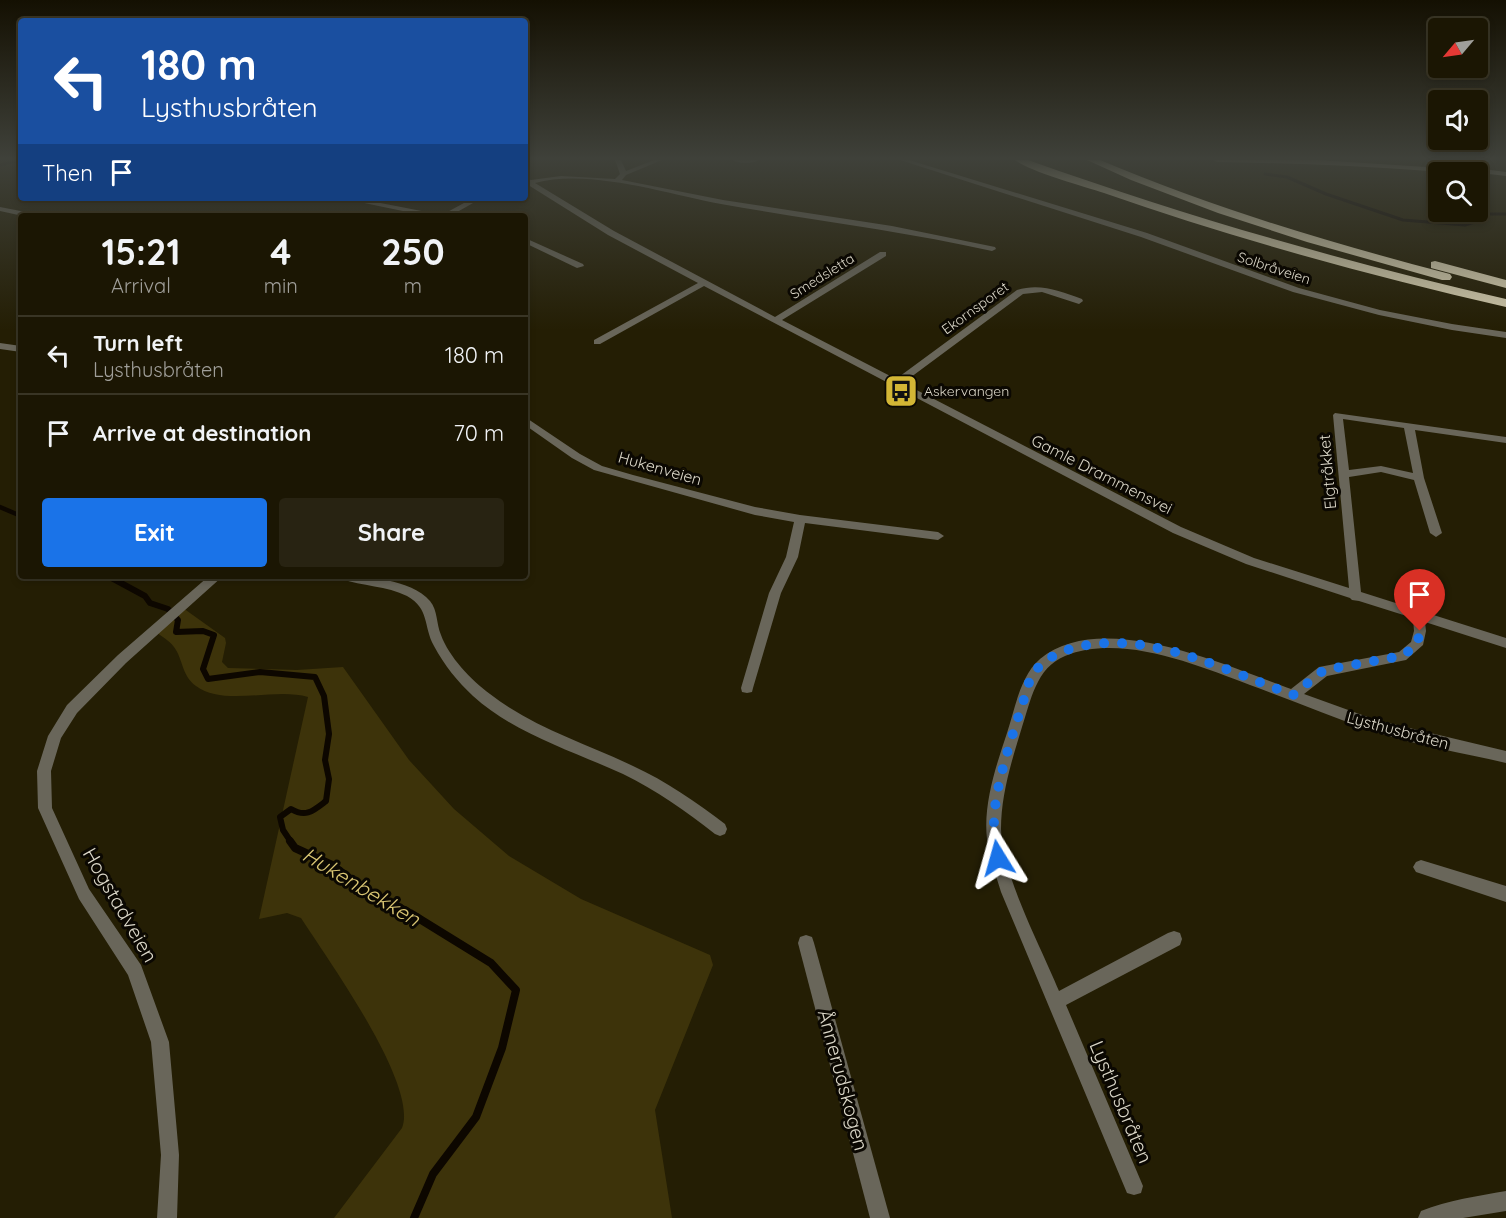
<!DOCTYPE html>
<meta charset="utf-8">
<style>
body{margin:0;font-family:Quicksand,sans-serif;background:#282312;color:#f1f3f6;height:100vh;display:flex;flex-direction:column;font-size:22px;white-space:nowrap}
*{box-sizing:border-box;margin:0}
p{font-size:20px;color:#a09f9a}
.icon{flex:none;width:33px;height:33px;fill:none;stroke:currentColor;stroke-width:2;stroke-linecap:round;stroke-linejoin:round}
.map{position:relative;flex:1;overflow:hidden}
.panel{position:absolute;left:18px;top:213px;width:510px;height:366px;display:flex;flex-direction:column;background:#1b1603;border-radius:6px;box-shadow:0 3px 9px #0003,0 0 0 2px #393525}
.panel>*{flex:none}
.top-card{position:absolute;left:18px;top:18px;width:510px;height:183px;border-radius:6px;box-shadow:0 3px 9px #0003,0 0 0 2px #393525;background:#1a4fa0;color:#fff;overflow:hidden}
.needle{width:39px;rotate:241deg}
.tools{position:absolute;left:1428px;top:18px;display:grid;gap:12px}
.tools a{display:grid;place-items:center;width:60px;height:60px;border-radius:6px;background:#1b1603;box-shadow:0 3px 9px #0003,0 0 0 2px #393525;font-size:30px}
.pin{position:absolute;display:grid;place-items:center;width:51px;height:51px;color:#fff;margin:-62px -26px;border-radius:50% 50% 50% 0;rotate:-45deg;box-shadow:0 0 6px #0007}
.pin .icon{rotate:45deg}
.me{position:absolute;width:66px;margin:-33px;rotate:352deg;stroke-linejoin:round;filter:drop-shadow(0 0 4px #0008)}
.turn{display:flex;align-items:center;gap:21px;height:126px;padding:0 24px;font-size:27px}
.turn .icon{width:78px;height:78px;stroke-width:2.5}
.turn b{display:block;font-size:42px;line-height:51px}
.then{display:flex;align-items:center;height:57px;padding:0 24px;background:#0003;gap:12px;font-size:22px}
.eta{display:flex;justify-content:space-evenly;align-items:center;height:102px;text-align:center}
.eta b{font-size:36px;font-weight:700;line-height:42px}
.action{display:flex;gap:12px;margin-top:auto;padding:12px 24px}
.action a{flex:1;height:69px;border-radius:6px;background:#1a73e8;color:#fff;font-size:24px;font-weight:700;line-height:69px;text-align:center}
.action a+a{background:#282312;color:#f1f3f6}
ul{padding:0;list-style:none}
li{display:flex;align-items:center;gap:18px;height:78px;padding:0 24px;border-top:2px solid #393525}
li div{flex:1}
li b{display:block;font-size:22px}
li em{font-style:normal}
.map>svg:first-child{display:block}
.green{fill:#3d330a}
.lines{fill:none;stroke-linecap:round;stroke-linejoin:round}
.stream-far3{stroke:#0d0700;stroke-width:3}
.stream-far2{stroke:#0d0700;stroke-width:4.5}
.stream-far1{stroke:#0d0700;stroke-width:6}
.stream{stroke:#0d0700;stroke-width:8}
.street{fill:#69665a;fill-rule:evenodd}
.secondary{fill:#948f7c;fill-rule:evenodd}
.highway{fill:#d4ccad;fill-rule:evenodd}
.route{stroke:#1a73e8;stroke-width:10;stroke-dasharray:0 18}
.labels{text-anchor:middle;stroke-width:6;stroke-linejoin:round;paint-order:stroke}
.far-street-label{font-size:14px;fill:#dbd7c8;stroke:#0b0802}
.far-poi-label{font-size:14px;fill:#dbd7c8;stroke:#0b0802;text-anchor:start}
.street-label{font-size:16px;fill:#dbd7c8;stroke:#0b0802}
.near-street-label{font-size:20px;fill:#dbd7c8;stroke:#0b0802}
.near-water-label{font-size:21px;font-style:italic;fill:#d9c573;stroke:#0b0802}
</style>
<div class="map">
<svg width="1506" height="1218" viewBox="0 0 1506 1218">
<rect width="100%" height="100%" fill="#241e04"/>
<path class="green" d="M 183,608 L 225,638 L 226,643 L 222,662 L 228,668 L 297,670 L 343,667 L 409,760 L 454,809 L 509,856 L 581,899 L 710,955 L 713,965 L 655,1110 L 672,1218 L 334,1218 L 402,1128 C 419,1085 326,957 301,918 L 287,913 L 259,919 L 308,697 C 275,687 224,707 196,686 C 183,677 183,662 176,650 C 172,642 162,637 155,631 Z"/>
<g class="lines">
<g class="stream-far3">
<polyline points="0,165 20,160"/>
<polyline points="1265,174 1287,177 1326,194 1403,220 1465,225 1478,221 1484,214 1506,214"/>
</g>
<polyline class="stream-far2" points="0,507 21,516"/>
<path class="stream-far1" d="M 108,576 L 145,596 L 150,603 L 168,609 L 178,620 L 176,632 L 203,631 L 214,635 L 203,669 L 208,679 L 260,672 L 315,677 L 324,696 L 329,734 L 325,760 L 329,779 L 326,801 C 313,811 306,818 291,809 L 280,817 L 283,830 L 291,842"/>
<polyline class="stream" points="290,841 295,848 332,865 362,888 410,913 491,963 516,990 502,1048 476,1117 433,1174 414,1218"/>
<g class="street">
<path d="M 615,160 L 621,160 L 626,171 L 654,160 L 662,160 L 626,175 L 622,180 L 723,200 L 892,226 L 995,247 L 996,249 L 992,251 C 902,231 811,220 721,204 C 668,194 588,168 535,183 L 614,231 L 775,317 L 880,252 L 886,252 L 886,256 L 782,320 L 896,379 L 1017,290 C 1040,283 1060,291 1082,299 L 1083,301 L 1079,304 L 1042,292 L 1023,294 L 903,383 L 1181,527 L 1254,558 L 1349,588 L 1333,415 L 1335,413 L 1506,437 L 1506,443 L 1415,430 L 1424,478 L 1442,533 L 1436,537 L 1430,533 L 1414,480 L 1381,472 L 1349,477 L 1361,592 L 1506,638 L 1506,648 L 1425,622 L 1426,631 L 1423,645 L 1406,660 L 1327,676 L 1304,694 L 1376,720 L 1506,751 L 1506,763 C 1464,753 1414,745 1373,731 C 1332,717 1291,700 1250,685 C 1197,665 1121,633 1065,656 C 1036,668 1031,700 1022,727 C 1012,760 1001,794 1001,829 C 1002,875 1041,947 1059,991 L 1168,933 L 1174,931 L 1180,933 L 1182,939 L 1180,945 L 1066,1005 L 1143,1186 L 1141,1193 L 1134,1195 L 1127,1193 L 1001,892 C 996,875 989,857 987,839 C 983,804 996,766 1007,733 C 1015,709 1020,676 1040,659 C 1102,608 1226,666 1291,689 L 1319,667 L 1399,652 L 1411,642 L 1414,631 L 1413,618 L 1359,601 L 1352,600 L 1350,598 L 1246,564 L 1173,533 L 704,286 L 600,344 L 594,344 L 594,340 L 698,283 L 608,235 L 525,183 L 525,178 L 531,180 L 561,176 L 615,179 L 620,174 ZM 1343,419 L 1404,428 L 1413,473 L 1381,466 L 1349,470 Z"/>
<path d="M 732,160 L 759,160 C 753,164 738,164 732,160 Z"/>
<polygon points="900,160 909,160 1147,233 1299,288 1380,310 1452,324 1506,332 1506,338 1452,330 1379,315 1293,292 1141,237"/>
<polygon points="340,198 355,198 442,215 473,198 482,198 450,216 427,216"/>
<polygon points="0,207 36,214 37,216 23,216 0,211"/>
<polygon points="525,238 583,264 584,266 577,268 525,243"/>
<polygon points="0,343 21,346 21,352 0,349"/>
<polygon points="525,417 580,454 602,466 633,475 755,507 800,515 938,532 944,536 938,540 805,523 798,557 781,593 753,688 752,692 747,693 742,692 741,688 769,593 786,557 794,522 755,515 594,470 572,458 525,425"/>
<polygon points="209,576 223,576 126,663 77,713 61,738 51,771 52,808 89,889 141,965 169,1042 179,1155 177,1218 157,1218 161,1155 151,1042 128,975 79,899 38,808 37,771 48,736 67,705 118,655"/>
<path d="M 339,576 C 365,576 411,579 430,601 C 438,611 436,623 441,635 C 449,657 471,680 490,694 C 532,727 585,743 633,766 C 666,781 696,802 725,824 L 727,829 L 725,834 L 720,836 L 715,834 C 686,811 656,790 623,774 C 573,751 515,734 473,696 C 458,682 444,665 434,646 C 423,626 430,609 407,596 C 387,586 362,586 341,579 Z"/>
<polygon points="1421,860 1506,886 1506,902 1416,872 1413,867 1416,862"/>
<polygon points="806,935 812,937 814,943 890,1218 870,1218 798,943 800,937"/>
<path d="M 1506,1191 L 1506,1211 L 1463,1218 L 1418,1218 L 1421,1211 C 1448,1200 1478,1196 1506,1191 Z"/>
</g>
<path class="secondary" d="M 1214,160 L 1318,160 L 1457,169 L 1458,167 L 1460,166 L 1506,172 L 1506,176 C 1478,172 1457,173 1429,171 C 1358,166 1289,163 1217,162 Z"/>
<g class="highway">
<path d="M 1015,160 L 1028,160 C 1185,216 1344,262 1506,299 L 1506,307 C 1370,276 1236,239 1104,193 C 1085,187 1028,171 1015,160 Z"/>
<path d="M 1087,160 L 1100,160 C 1213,208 1331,243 1450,274 L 1452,277 L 1450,280 L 1442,280 L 1307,242 L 1218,213 L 1131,180 Z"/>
<polygon points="1435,261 1506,280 1506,288 1431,268 1431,262"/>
</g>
</g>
<linearGradient id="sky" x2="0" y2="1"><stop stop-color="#141002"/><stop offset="0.48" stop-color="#3f413a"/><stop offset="1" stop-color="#3f413a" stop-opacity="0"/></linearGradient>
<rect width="1506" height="330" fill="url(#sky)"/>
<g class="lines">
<path class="route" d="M 998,858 C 997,848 994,839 994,830 C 992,786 1018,722 1030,679 C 1051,640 1115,639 1153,647 C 1197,655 1250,679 1293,695 L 1324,670 L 1402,656 L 1417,645 L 1420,631"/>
</g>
<defs>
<symbol id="bus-square" viewBox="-11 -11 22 22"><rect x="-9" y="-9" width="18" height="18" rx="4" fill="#d3b635" stroke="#0b0802"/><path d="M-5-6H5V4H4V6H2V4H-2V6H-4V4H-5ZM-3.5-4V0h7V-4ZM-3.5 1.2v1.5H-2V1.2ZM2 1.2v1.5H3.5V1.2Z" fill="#111"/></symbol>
</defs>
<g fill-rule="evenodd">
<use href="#bus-square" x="882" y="372" width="38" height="38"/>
</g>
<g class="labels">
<g class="far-street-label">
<text transform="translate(1274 268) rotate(18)" y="5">Solbråveien</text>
<text transform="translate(822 276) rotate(-32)" y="5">Smedsletta</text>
<text transform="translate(975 308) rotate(-36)" y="5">Ekornsporet</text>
</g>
<g class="far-poi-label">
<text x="924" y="396">Askervangen</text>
</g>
<g class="street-label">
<text transform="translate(660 468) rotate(16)" y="6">Hukenveien</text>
<text transform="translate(1327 472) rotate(-95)" y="6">Elgtråkket</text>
<text transform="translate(1102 474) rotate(27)" y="6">Gamle Drammensvei</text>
<text transform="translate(1398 730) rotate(15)" y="6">Lysthusbråten</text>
</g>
<g class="near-street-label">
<text transform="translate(120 905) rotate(60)" y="7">Hogstadveien</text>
<text transform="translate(843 1080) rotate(75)" y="7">Ånnerudskogen</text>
<text transform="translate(1121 1102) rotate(67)" y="7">Lysthusbråten</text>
</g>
<g class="near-water-label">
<text transform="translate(361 887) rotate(31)" y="7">Hukenbekken</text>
</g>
</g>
</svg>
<div class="tools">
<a><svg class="needle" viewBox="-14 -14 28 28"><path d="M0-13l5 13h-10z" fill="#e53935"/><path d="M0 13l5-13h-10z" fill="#a09f9a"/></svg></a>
<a><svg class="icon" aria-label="sound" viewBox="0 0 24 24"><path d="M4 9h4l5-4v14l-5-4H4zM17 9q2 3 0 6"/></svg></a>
<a><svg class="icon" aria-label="search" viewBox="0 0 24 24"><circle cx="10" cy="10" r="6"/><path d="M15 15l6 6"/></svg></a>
</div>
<div class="pin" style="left:1420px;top:631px;background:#d93025"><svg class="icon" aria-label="arrive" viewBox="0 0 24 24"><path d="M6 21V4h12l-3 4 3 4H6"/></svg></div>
<svg class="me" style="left:998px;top:858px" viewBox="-20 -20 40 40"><path d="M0-17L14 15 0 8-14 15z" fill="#1a73e8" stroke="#fff" stroke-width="4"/></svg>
<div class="top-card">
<div class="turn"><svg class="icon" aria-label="left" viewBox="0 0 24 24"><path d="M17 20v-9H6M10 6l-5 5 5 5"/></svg><div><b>180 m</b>Lysthusbråten</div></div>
<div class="then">Then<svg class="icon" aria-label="arrive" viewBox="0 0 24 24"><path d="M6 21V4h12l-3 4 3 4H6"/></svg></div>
</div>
<section class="panel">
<div class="eta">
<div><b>15:21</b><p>Arrival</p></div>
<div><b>4</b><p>min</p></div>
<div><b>250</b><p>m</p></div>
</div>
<ul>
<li><svg class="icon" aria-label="left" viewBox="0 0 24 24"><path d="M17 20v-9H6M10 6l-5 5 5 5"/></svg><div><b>Turn left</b><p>Lysthusbråten</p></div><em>180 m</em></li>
<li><svg class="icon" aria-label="arrive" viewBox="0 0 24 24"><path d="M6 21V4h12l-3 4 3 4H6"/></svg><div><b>Arrive at destination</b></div><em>70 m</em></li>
</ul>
<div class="action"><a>Exit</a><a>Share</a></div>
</section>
</div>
